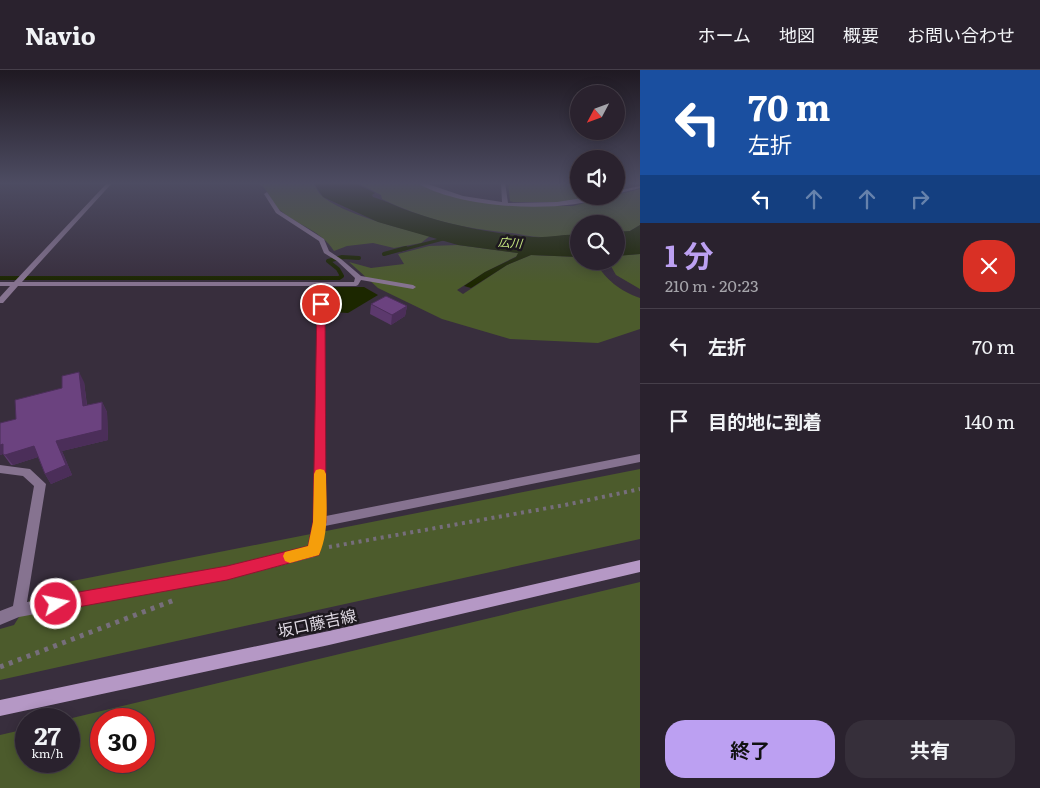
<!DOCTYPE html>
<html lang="ja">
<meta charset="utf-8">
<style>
body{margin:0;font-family:Literata,"Noto Sans JP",serif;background:#362f3a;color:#f1f3f6;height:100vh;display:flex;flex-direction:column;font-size:19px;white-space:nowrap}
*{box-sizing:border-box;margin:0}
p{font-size:16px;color:#a5a4aa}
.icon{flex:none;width:28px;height:28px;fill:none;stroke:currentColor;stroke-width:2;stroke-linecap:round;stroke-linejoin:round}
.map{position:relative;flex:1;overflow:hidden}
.side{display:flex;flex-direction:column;background:#2a222e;width:400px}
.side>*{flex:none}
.banner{background:#1a4fa0;color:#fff;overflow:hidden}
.needle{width:32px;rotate:229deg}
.controls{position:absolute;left:570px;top:15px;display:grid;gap:10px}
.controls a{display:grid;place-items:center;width:55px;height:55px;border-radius:50%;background:#2a222e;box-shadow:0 2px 12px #0003,0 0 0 1px #463f4a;font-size:25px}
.speed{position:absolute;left:15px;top:638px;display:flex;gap:10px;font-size:25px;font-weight:700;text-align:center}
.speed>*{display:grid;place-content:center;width:65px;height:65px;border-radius:50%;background:#2a222e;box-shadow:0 2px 12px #0003,0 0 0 1px #463f4a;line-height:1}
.speed small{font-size:12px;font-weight:400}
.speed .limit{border:8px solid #d22;background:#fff;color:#111}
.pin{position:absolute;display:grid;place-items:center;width:42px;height:42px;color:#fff;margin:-21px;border:2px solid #fff;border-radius:50%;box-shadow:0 1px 5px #0007}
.me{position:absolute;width:55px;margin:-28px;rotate:80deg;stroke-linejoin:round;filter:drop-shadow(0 0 4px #0008)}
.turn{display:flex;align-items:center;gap:18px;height:105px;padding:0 25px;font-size:22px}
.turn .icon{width:65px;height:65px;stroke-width:2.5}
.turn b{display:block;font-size:35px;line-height:42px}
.lanes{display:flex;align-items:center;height:48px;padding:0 25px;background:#0003;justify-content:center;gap:25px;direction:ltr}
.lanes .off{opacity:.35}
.round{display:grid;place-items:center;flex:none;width:52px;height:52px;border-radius:20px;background:#362f3a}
.summary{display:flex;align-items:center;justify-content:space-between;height:85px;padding:0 25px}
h1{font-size:30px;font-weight:700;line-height:38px;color:#bca0f2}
.action{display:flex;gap:10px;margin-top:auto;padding:10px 25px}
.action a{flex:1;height:58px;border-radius:20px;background:#bca0f2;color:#111;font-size:20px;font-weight:700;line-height:58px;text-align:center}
.action a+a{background:#362f3a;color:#f1f3f6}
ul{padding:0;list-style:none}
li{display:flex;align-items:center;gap:15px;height:75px;padding:0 25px;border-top:1px solid #463f4a}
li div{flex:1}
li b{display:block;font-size:19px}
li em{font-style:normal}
header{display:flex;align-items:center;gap:30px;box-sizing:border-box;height:70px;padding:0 25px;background:#2a222e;border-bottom:1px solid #463f4a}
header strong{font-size:24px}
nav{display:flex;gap:28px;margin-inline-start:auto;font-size:18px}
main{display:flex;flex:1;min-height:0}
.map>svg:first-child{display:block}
.green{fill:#4c5b2c;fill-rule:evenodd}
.water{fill:#1c2700}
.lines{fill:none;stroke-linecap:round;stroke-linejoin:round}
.stream-far1{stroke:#1c2700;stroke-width:3}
.stream{stroke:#1c2700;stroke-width:4}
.path-far1{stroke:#766e7b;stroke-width:4;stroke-dasharray:3 4.5;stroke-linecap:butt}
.path{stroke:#766e7b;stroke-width:5;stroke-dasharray:4 5.5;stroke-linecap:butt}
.service{fill:#867390;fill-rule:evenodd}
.minor{fill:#867390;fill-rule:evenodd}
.secondary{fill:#b598c5;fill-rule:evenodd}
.wall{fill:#5c396d}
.shaded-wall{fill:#4b2e59}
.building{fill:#6b427f;stroke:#4b2e59}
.route{fill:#e11d48;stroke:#92132f}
.slow{fill:#f59e0b}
.labels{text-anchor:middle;stroke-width:5;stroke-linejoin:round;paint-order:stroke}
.far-water-label{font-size:12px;font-style:italic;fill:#c8e981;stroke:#1d181f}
.near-street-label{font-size:16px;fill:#dfd9e3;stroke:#1d181f}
</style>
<header>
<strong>Navio</strong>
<nav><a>ホーム</a><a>地図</a><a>概要</a><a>お問い合わせ</a></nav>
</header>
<main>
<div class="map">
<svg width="640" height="718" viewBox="0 0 640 718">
<rect width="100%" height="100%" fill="#382e3d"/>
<g class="green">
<path d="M 256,112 L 313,112 C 316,117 317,121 321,125 C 341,144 403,159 430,166 L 421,173 L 394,178 L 373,173 L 347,176 L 334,181 C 322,161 299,156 281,141 C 269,133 271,119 256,112 Z"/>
<path d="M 360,112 L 413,112 L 442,123 L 482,132 L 532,136 L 573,136 L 640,119 L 640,155 L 630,161 L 616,162 L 616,154 L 579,154 L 579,165 C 564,164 554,168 541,167 C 530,167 521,164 511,163 C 466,159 422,149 382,129 L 381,125 L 360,114 L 361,113 Z"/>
<polygon points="508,112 579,112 579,126 595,126 567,132 513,132 510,131"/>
<path d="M 458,175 L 518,183 L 519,185 L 485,202 L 457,220 L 463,224 L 507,195 L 531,185 L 579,187 L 579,191 L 594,191 C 607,210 618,220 640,228 L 640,259 L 598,273 L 510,269 L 442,249 L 378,218 L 349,192 L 371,198 L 404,194 L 398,184 L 429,176 Z"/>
<polygon points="640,184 640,219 616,205 608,191 616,191 616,186"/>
<polygon points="640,399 640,469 0,610 0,559 14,555 37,518"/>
<path d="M 640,512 L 640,718 L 0,718 L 0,665 L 26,659 L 26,691 L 69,691 L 68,649 ZM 101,649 L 144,649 L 144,691 L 101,691 Z"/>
</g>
<g class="water">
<path d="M 313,112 L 353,112 L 375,123 L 372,125 L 373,127 C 387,131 399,138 412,142 C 452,156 492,163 533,167 C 548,168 563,164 579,165 L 579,187 L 531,185 L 507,195 L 471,218 L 464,216 L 485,202 L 516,187 L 518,183 L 458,175 L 378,152 L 323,127 Z"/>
<polygon points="640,155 640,184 616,186 616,162 630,161"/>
<polygon points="330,217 364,217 378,225 348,243 330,242"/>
</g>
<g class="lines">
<polyline class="stream-far1" points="401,180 447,168"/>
<g class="stream">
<polyline points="384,184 406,178"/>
<polyline points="0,208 339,208 342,206 338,199 328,191 342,187 359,188"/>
</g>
<polyline class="path-far1" points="329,477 565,435 640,419"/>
<polyline class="path" points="0,597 177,529"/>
<g class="service">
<path d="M 416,112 L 422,112 L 463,126 L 502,132 L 501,112 L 505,112 L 508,133 L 509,133 L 557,132 L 595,126 L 605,126 C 562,145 455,138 416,112 Z"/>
<polygon points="640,116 640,118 616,124 616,121"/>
</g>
<polygon class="minor" points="108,112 113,112 22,212 354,212 355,208 337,191 324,183 319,171 276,143 264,124 267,122 280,141 324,169 329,181 341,189 361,206 413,215 416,217 413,219 361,210 358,215 356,216 324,216 326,446 640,384 640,392 325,456 318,485 314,487 227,509 19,547 0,555 0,541 13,536 34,416 23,406 0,403 0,395 30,399 46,414 27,532 227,497 309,477 314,452 318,216 18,216 3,233 0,233 0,227 10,216 0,216 0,212 14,212"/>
<polygon class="secondary" points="640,490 640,502 329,575 0,646 0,630 329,561"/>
</g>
<g class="wall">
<polygon points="371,234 407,236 405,246 391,255 370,244"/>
<polygon points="84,312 87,335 102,332 107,342 108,370 62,381 72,405 51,414 45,404 38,387 13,395 11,395 3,384 0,385 16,349 62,318"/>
</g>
<g class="shaded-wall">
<polygon points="407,236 405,246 391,255 392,245"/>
<polygon points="79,302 84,312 88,346 83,336"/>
<polygon points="102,332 107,342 108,370 62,381 72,405 51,414 45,404 56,371"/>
<polygon points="0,373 3,374 34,376 41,386 13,395 5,385 5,383 0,385"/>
</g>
<g class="building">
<polygon points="386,226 407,236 392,245 371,234"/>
<polygon points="79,302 83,336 102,332 102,360 56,371 66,395 45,404 34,376 5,385 3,384 3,374 0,375 0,353 16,349 15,330 62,318 62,306"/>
</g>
<linearGradient id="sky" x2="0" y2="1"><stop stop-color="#1f1922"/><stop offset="0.53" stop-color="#4d4c62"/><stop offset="1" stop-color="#4d4c62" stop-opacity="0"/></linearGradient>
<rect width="640" height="213" fill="url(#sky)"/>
<polygon class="route" points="321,231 325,234 326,452 319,485 227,510 56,541 51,539 49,534 51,528 56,526 227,496 308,476 313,452 317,234"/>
<path class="slow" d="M 320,399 L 324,400 L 326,404 C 326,430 330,461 319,485 L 290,493 L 285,491 L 283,486 L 285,482 L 308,476 L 313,452 L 314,404 L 316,400 Z"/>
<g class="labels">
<g class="far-water-label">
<text transform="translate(510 173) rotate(5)" y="4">広川</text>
</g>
<g class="near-street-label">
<text transform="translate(317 553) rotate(-12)" y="6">坂口藤吉線</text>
</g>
</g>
</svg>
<div class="controls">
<a><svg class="needle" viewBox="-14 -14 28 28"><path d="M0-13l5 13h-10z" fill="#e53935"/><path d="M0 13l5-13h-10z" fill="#a5a4aa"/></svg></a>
<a><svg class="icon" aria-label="sound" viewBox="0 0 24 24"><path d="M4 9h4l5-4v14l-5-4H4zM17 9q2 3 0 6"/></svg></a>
<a><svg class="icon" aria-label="search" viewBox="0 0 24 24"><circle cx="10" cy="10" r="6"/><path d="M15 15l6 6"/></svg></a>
</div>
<div class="speed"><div>27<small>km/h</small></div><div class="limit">30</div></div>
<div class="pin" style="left:321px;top:234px;background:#d93025"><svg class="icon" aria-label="arrive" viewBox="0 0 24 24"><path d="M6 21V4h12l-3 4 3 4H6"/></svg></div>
<svg class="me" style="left:56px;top:534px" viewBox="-20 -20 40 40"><circle r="17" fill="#e11d48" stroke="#fff" stroke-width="3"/><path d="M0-11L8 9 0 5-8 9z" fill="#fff"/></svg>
</div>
<section class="side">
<div class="banner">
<div class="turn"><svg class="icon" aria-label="left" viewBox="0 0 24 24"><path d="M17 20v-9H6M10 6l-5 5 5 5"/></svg><div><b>70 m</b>左折</div></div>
<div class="lanes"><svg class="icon" aria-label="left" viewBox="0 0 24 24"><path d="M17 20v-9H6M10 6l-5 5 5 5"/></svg><svg class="icon off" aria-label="ahead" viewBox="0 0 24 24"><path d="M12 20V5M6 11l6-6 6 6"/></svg><svg class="icon off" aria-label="ahead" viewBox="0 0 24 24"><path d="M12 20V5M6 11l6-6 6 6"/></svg><svg class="icon off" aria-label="right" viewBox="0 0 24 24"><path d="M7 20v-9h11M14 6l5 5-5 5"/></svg></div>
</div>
<div class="summary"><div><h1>1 分</h1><p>210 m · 20:23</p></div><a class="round" style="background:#d93025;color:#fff"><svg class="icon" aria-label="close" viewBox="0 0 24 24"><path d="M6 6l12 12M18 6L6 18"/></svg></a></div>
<ul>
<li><svg class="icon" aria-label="left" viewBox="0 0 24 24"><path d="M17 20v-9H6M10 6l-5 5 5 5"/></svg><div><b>左折</b></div><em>70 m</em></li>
<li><svg class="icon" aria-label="arrive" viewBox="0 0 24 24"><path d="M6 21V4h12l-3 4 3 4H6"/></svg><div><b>目的地に到着</b></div><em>140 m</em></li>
</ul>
<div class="action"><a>終了</a><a>共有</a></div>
</section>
</main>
